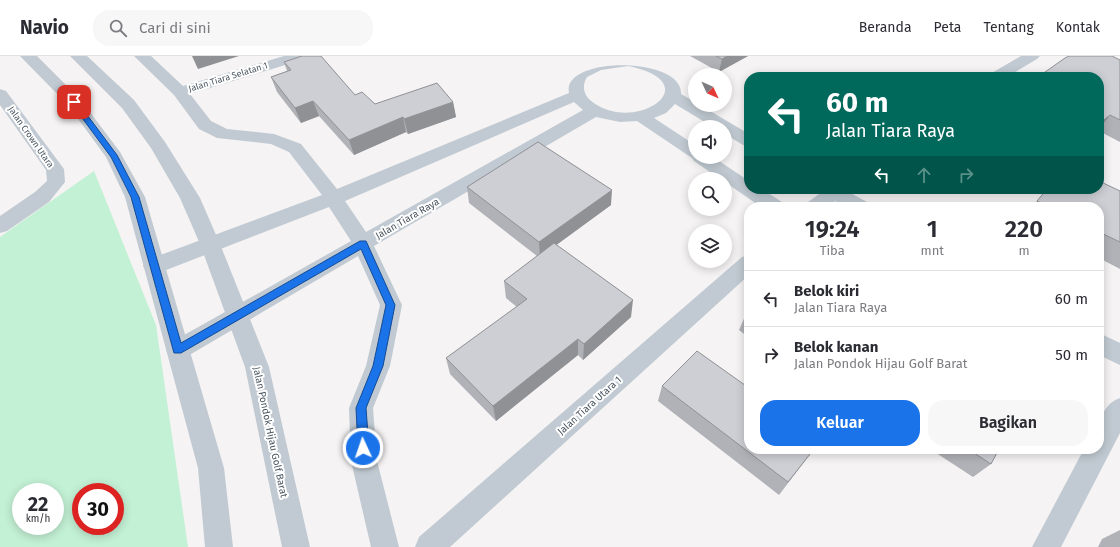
<!DOCTYPE html>
<html lang="id">
<style>
body{margin:0;font-family:"Fira Sans",sans-serif;background:#f7f7f7;color:#2b2b33;height:100vh;display:flex;flex-direction:column;font-size:15px;white-space:nowrap}
*{box-sizing:border-box;margin:0}
p{font-size:13px;color:#7c7c81}
.icon{flex:none;width:22px;height:22px;fill:none;stroke:currentColor;stroke-width:2;stroke-linecap:round;stroke-linejoin:round}
.map{position:relative;flex:1;overflow:hidden}
.sheet{position:absolute;left:744px;top:146px;width:360px;height:252px;display:flex;flex-direction:column;background:#fff;border-radius:16px;box-shadow:0 2px 10px #0003}
.sheet>*{flex:none}
.hud{position:absolute;left:744px;top:16px;width:360px;height:122px;border-radius:16px;box-shadow:0 2px 10px #0003;background:#00695c;color:#fff;overflow:hidden}
.needle{width:26px;rotate:134deg}
.tools{position:absolute;left:688px;top:12px;display:grid;gap:8px}
.tools a{display:grid;place-items:center;width:44px;height:44px;border-radius:50%;background:#fff;box-shadow:0 2px 10px #0003;font-size:20px}
.speed{position:absolute;left:12px;top:427px;display:flex;gap:8px;font-size:20px;font-weight:700;text-align:center}
.speed>*{display:grid;place-content:center;width:52px;height:52px;border-radius:50%;background:#fff;box-shadow:0 2px 10px #0003;line-height:1}
.speed small{font-size:10px;font-weight:400}
.speed .limit{border:6px solid #d22;background:#fff;color:#111}
.pin{position:absolute;display:grid;place-items:center;width:34px;height:34px;color:#fff;margin:-17px;border-radius:8px;box-shadow:0 2px 6px #0006}
.me{position:absolute;width:44px;margin:-22px;rotate:357deg;stroke-linejoin:round;filter:drop-shadow(0 0 3px #0008)}
.turn{display:flex;align-items:center;gap:14px;height:84px;padding:0 16px;font-size:18px}
.turn .icon{width:52px;height:52px;stroke-width:2.5}
.turn b{display:block;font-size:28px;line-height:34px}
.lanes{display:flex;align-items:center;height:38px;padding:0 16px;background:#0003;justify-content:center;gap:20px;direction:ltr}
.lanes .off{opacity:.35}
.eta{display:flex;justify-content:space-evenly;align-items:center;height:68px;text-align:center}
.eta b{font-size:24px;font-weight:600;line-height:28px}
.primary-button{display:flex;gap:8px;margin-top:auto;padding:8px 16px}
.primary-button a{flex:1;height:46px;border-radius:16px;background:#1a73e8;color:#fff;font-size:16px;font-weight:600;line-height:46px;text-align:center}
.primary-button a+a{background:#f7f7f7;color:#2b2b33}
ul{padding:0;list-style:none}
li{display:flex;align-items:center;gap:12px;height:56px;padding:0 16px;border-top:1px solid #e1e1e2}
li div{flex:1}
li b{display:block;font-size:15px}
li em{font-style:normal}
header{display:flex;align-items:center;gap:24px;box-sizing:border-box;height:56px;padding:0 20px;background:#fff;border-bottom:1px solid #e1e1e2}
header strong{font-size:19px}
nav{display:flex;gap:22px;margin-inline-start:auto;font-size:14px}
.search{width:280px;height:36px;background:#f7f7f7;display:flex;align-items:center;gap:10px;box-sizing:border-box;padding:0 14px;border-radius:16px;color:#7c7c81;font-size:15px}
.map>svg:first-child{display:block}
.green{fill:#c3f1d5;fill-rule:evenodd}
.lines{fill:none;stroke-linecap:round;stroke-linejoin:round}
.minor{fill:#c1cad2;fill-rule:evenodd}
.tertiary{fill:#c1cad2;fill-rule:evenodd}
.wall{fill:#b0b2b7}
.shaded-wall{fill:#909195}
.building{fill:#cdcfd5;stroke:#909195}
.route{fill:#1a73e8;stroke:#114b97}
.labels{text-anchor:middle;stroke-width:4;stroke-linejoin:round;paint-order:stroke}
.far-street-label{font-size:9px;fill:#4a5661;stroke:#fff}
.street-label{font-size:10px;fill:#4a5661;stroke:#fff}
</style>
<header>
<strong>Navio</strong>
<div class="search"><svg class="icon" aria-label="search" viewBox="0 0 24 24"><circle cx="10" cy="10" r="6"/><path d="M15 15l6 6"/></svg>Cari di sini</div>
<nav><a>Beranda</a><a>Peta</a><a>Tentang</a><a>Kontak</a></nav>
</header>
<div class="map">
<svg width="1120" height="491" viewBox="0 0 1120 491">
<rect width="100%" height="100%" fill="#f5f3f3"/>
<path class="green" d="M 94,115 L 156,269 L 188,491 L 0,491 L 0,181 ZM 21,436 L 55,436 L 55,470 L 21,470 ZM 81,436 L 115,436 L 115,470 L 81,470 Z"/>
<g class="lines">
<g class="minor">
<path d="M 134,0 L 151,0 L 183,30 L 284,0 L 308,0 L 305,3 L 190,38 L 211,65 L 227,73 L 274,78 L 301,88 L 337,133 L 569,37 C 561,0 683,0 681,38 L 695,46 L 695,49 L 700,49 L 749,78 L 749,91 L 743,89 L 725,78 L 725,71 L 713,71 L 675,48 L 666,57 L 654,62 L 695,89 L 695,101 L 713,101 L 749,125 L 749,133 L 762,133 L 782,146 L 785,151 L 761,151 L 725,126 L 725,123 L 720,123 L 694,105 L 692,102 L 637,65 L 620,66 L 596,61 L 374,190 L 402,249 L 390,310 L 373,352 L 377,405 L 399,491 L 371,491 L 351,405 L 349,352 L 366,310 L 380,249 L 358,200 L 186,301 L 178,304 L 170,301 L 166,294 L 170,287 L 351,185 L 329,151 L 161,216 L 154,218 L 147,216 L 143,210 L 147,204 L 322,139 L 289,96 L 271,88 L 217,82 L 199,73 L 174,39 ZM 628,10 C 712,27 633,81 590,44 C 583,38 582,29 587,21 L 601,14 ZM 574,46 L 583,54 L 366,176 L 345,145 Z"/>
<polygon points="1021,0 1040,0 1037,3 1007,21 988,21 990,18"/>
<polygon points="0,33 6,35 61,109 64,113 65,126 49,146 7,175 0,177 0,160 35,136 47,125 46,114 0,49"/>
<polygon points="820,133 848,133 847,135 867,146 870,151 845,151 835,145 828,151 805,151 808,146 822,136"/>
<polygon points="749,199 749,219 450,491 415,491 419,481 742,201"/>
<polygon points="1099,277 1120,287 1120,309 1099,299"/>
<path d="M 1120,342 L 1120,377 L 1061,491 L 1032,491 L 1084,393 L 1099,393 C 1099,373 1098,350 1120,342 Z"/>
</g>
<g class="tertiary">
<polygon points="20,0 37,0 80,43 120,96 145,141 224,412 233,491 205,491 198,412 125,141 106,101 68,49"/>
<polygon points="70,0 87,0 134,44 165,86 200,142 220,188 269,311 310,491 282,491 245,311 200,188 180,142 151,92 122,52"/>
</g>
</g>
<g class="wall">
<polygon points="690,0 748,0 719,16"/>
<polygon points="1120,4 1120,86 1099,75 1099,21"/>
<polygon points="284,6 355,39 375,48 453,46 456,61 408,78 406,76 354,99 319,60 301,67 277,36 271,21 287,15"/>
<polygon points="467,131 611,149 556,189 631,261 583,304 578,299 496,365 450,318 446,302 517,251 506,242 504,225 537,200 469,147"/>
<polygon points="1120,135 1120,213 1099,202 1099,151 1031,151 1037,145"/>
<polygon points="749,255 749,282 739,274 746,258"/>
<polygon points="662,330 814,393 779,439 658,345"/>
<polygon points="930,393 999,393 991,408 973,421"/>
<polygon points="1120,474 1120,491 1098,491 1102,483"/>
</g>
<g class="shaded-wall">
<polygon points="192,0 239,0 198,13"/>
<polygon points="727,0 748,0 719,16 722,3"/>
<polygon points="313,45 319,60 301,67 295,52"/>
<polygon points="453,46 456,61 408,78 404,63"/>
<polygon points="1110,59 1099,73 1099,68"/>
<polygon points="403,61 406,76 354,99 349,84"/>
<polygon points="612,134 611,149 540,201 539,186"/>
<polygon points="633,244 631,261 583,304 584,288"/>
<polygon points="578,283 578,299 496,365 493,350"/>
</g>
<g class="building">
<polygon points="302,0 321,0 355,39 362,36 375,48 437,27 453,46 404,63 403,61 349,84 313,45 295,52 271,21 291,14 284,6"/>
<polygon points="716,0 727,0 722,3"/>
<polygon points="1069,0 1112,0 1120,4 1120,64 1110,59 1099,68 1099,21 1038,21 1065,2"/>
<polygon points="538,86 612,134 539,186 467,131"/>
<polygon points="1099,125 1120,135 1120,186 1099,176 1099,151 1049,151 1037,145 1047,133 1099,133"/>
<polygon points="554,187 633,244 584,288 578,283 493,350 446,302 527,243 504,225"/>
<polygon points="749,255 749,260 746,258"/>
<polygon points="697,295 749,332 749,393 814,393 788,426 662,330"/>
<polygon points="968,393 999,393 991,408"/>
</g>
<polygon class="route" points="71,44 76,44 117,99 139,141 181,287 360,185 366,185 395,249 383,310 366,352 369,392 367,395 363,397 360,395 358,392 356,352 373,310 386,249 361,193 181,297 174,297 131,141 111,101 71,47"/>
<g class="labels">
<g class="far-street-label">
<text transform="translate(228 21) rotate(-17)" y="3">Jalan Tiara Selatan 1</text>
<text transform="translate(31 81) rotate(55)" y="3">Jalan Crown Utara</text>
</g>
<g class="street-label">
<text transform="translate(407 162) rotate(-30)" y="4">Jalan Tiara Raya</text>
<text transform="translate(589 349) rotate(-42)" y="4">Jalan Tiara Utara 1</text>
<text transform="translate(271 376) rotate(78)" y="4">Jalan Pondok Hijau Golf Barat</text>
</g>
</g>
</svg>
<div class="tools">
<a><svg class="needle" viewBox="-14 -14 28 28"><path d="M0-13l5 13h-10z" fill="#e53935"/><path d="M0 13l5-13h-10z" fill="#7c7c81"/></svg></a>
<a><svg class="icon" aria-label="sound" viewBox="0 0 24 24"><path d="M4 9h4l5-4v14l-5-4H4zM17 9q2 3 0 6"/></svg></a>
<a><svg class="icon" aria-label="search" viewBox="0 0 24 24"><circle cx="10" cy="10" r="6"/><path d="M15 15l6 6"/></svg></a>
<a><svg class="icon" aria-label="layers" viewBox="0 0 24 24"><path d="M12 4l9 5-9 5-9-5zM3 14l9 5 9-5"/></svg></a>
</div>
<div class="speed"><div>22<small>km/h</small></div><div class="limit">30</div></div>
<div class="pin" style="left:74px;top:46px;background:#d93025"><svg class="icon" aria-label="arrive" viewBox="0 0 24 24"><path d="M6 21V4h12l-3 4 3 4H6"/></svg></div>
<svg class="me" style="left:363px;top:392px" viewBox="-20 -20 40 40"><circle r="17" fill="#1a73e8" stroke="#fff" stroke-width="3"/><path d="M0-11L8 9 0 5-8 9z" fill="#fff"/></svg>
<div class="hud">
<div class="turn"><svg class="icon" aria-label="left" viewBox="0 0 24 24"><path d="M17 20v-9H6M10 6l-5 5 5 5"/></svg><div><b>60 m</b>Jalan Tiara Raya</div></div>
<div class="lanes"><svg class="icon" aria-label="left" viewBox="0 0 24 24"><path d="M17 20v-9H6M10 6l-5 5 5 5"/></svg><svg class="icon off" aria-label="ahead" viewBox="0 0 24 24"><path d="M12 20V5M6 11l6-6 6 6"/></svg><svg class="icon off" aria-label="right" viewBox="0 0 24 24"><path d="M7 20v-9h11M14 6l5 5-5 5"/></svg></div>
</div>
<section class="sheet">
<div class="eta">
<div><b>19:24</b><p>Tiba</p></div>
<div><b>1</b><p>mnt</p></div>
<div><b>220</b><p>m</p></div>
</div>
<ul>
<li><svg class="icon" aria-label="left" viewBox="0 0 24 24"><path d="M17 20v-9H6M10 6l-5 5 5 5"/></svg><div><b>Belok kiri</b><p>Jalan Tiara Raya</p></div><em>60 m</em></li>
<li><svg class="icon" aria-label="right" viewBox="0 0 24 24"><path d="M7 20v-9h11M14 6l5 5-5 5"/></svg><div><b>Belok kanan</b><p>Jalan Pondok Hijau Golf Barat</p></div><em>50 m</em></li>
</ul>
<div class="primary-button"><a>Keluar</a><a>Bagikan</a></div>
</section>
</div>
